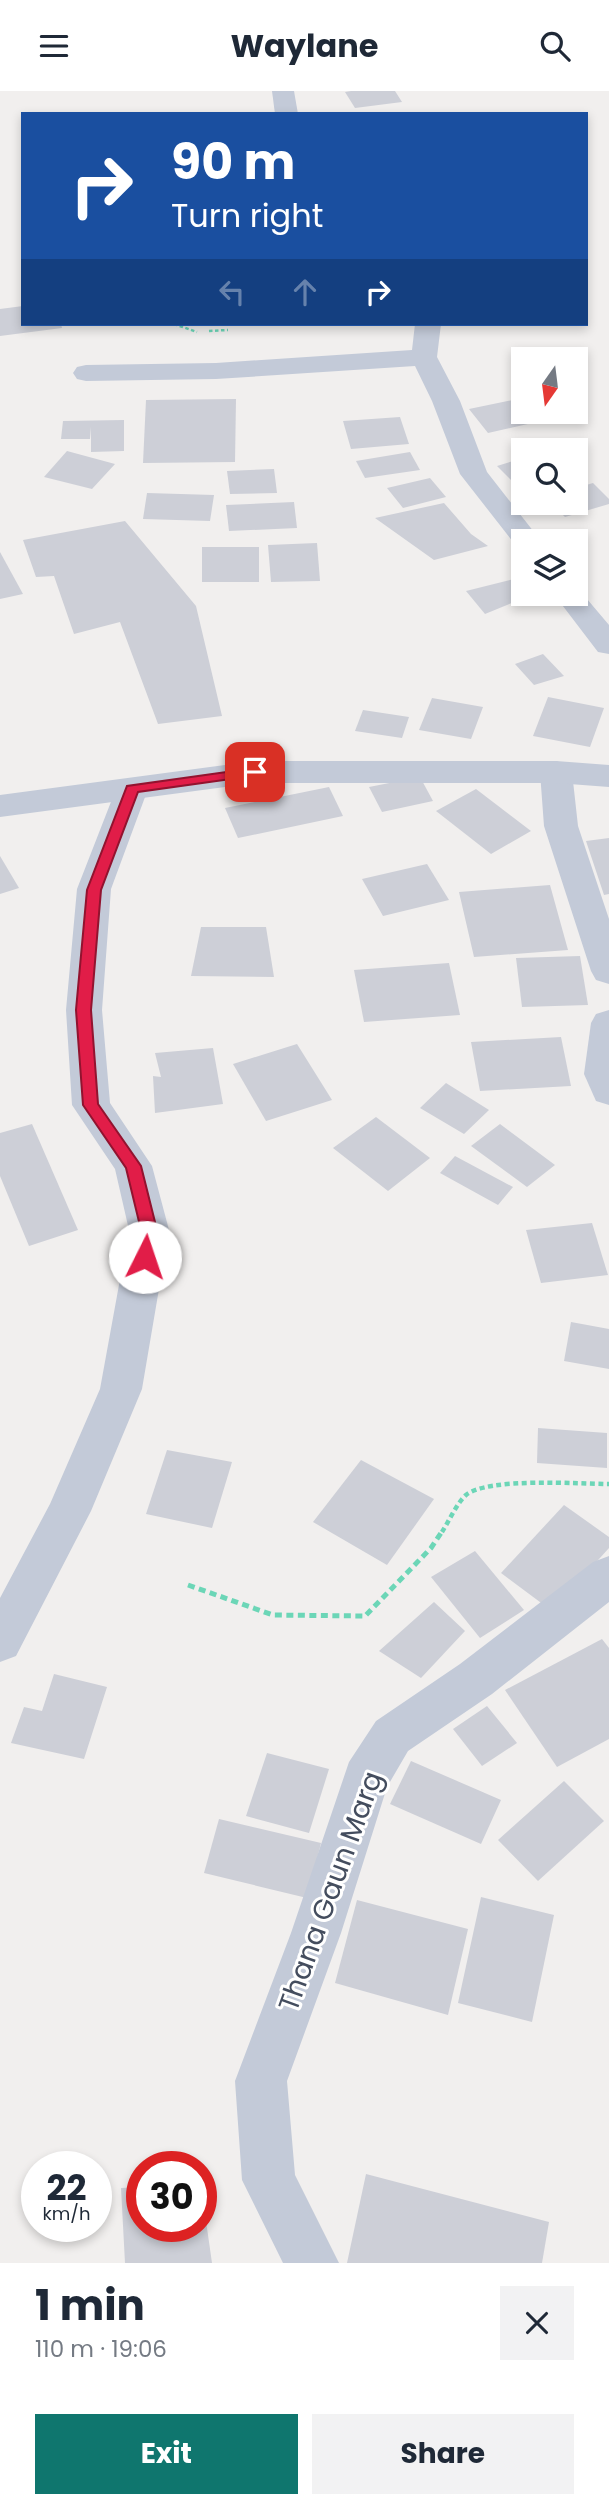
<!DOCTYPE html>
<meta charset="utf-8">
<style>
body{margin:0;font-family:Poppins,sans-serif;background:#f2f2f3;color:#1f2937;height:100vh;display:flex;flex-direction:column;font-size:26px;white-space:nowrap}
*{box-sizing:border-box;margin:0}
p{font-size:23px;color:#747a83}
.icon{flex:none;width:38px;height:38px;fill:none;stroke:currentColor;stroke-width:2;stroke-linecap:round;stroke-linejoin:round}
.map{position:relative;height:2172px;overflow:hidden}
.panel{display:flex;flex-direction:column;background:#fff;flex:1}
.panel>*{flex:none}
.top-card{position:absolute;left:21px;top:21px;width:567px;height:214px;border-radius:0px;box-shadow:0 4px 10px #0003;background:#1a4fa0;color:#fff;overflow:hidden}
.needle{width:46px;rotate:194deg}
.buttons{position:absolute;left:511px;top:256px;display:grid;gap:14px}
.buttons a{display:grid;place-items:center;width:77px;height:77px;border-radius:0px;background:#fff;box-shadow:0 4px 10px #0003;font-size:35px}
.speed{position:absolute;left:21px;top:2060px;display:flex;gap:14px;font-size:35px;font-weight:700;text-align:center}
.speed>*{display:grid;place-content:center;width:91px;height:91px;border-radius:50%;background:#fff;box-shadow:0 4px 10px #0003;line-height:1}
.speed small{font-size:18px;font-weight:400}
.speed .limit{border:10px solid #d22;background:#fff;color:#111}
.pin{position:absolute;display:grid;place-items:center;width:60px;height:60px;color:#fff;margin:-30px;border-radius:14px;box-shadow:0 4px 10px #0006}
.me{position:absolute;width:77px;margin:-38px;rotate:4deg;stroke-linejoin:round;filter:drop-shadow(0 0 5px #0008)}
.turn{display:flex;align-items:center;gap:24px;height:147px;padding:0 35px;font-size:32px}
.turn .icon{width:91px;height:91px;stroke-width:2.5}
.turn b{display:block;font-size:49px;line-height:60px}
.lanes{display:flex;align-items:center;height:66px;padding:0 35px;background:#0003;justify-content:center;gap:35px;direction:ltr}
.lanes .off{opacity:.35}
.round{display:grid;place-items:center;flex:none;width:74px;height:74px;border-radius:0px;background:#f2f2f3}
.summary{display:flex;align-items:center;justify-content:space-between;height:119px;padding:0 35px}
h1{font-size:42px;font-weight:700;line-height:52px}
.cta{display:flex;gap:14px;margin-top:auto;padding:14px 35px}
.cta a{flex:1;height:80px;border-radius:0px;background:#0f766e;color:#fff;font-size:28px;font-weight:700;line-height:80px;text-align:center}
.cta a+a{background:#f2f2f3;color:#1f2937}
header{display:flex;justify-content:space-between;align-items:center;height:91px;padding:0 35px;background:#fff;font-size:32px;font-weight:700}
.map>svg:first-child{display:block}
.building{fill:#cdcfd7}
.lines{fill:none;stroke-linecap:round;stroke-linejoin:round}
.path-far2{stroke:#6cd6b7;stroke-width:2.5;stroke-dasharray:3.5 2.5;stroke-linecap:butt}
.path-far1{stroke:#6cd6b7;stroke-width:4.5;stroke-dasharray:5 3.5;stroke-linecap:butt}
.path{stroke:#6cd6b7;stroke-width:5;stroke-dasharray:7 4.5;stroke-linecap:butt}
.minor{fill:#c3cad8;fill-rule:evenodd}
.tertiary{fill:#c3cad8;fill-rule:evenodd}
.route{fill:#e11d48;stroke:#92132f;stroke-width:2}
.labels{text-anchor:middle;stroke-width:6;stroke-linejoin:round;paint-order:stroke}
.near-street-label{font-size:28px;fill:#444d5e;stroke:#fff}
</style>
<header><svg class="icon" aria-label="menu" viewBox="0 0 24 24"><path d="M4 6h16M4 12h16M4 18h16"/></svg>Waylane<svg class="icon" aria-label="search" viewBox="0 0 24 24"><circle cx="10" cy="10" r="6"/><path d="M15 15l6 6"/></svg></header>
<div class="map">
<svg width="609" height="2172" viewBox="0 0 609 2172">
<rect width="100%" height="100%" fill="#f1efee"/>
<g class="building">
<polygon points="351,0 395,0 402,11 355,17 345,1"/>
<polygon points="23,215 23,233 61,233 62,237 0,245 0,218"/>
<polygon points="522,307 523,320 533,320 541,330 488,342 469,318"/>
<polygon points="236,308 235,371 143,372 146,309"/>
<polygon points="400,326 409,353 351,358 343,330"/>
<polygon points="124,329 124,360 91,361 91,336 90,348 61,348 63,330"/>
<polygon points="67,360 115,373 92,398 44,386"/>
<polygon points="410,361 420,379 365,387 356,370"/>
<polygon points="523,367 523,401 497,375"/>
<polygon points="274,378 277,402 230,403 227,380"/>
<polygon points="430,387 446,406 403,417 387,397"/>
<polygon points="593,392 609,408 609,413 565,426 550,411 576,411 576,397"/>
<polygon points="147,402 214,404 210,430 143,428"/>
<polygon points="294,411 297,437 229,440 226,414"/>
<polygon points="444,412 471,443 488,455 434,469 375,427"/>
<polygon points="125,430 196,515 222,625 158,633 120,531 74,543 54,485 36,486 23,449"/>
<polygon points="317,452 320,490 271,491 268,454"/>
<rect x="202" y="456" width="57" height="35"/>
<polygon points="0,461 23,503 0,508"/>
<polygon points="514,488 526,506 485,523 466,500"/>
<polygon points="543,563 564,585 534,594 515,573"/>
<polygon points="548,606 604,617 590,656 533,645"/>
<polygon points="432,607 483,616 471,648 419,639"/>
<polygon points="363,619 409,626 402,647 355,640"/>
<polygon points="420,686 433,710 382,721 369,696"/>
<polygon points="329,696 343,725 238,747 225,717"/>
<polygon points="476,698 531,740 491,763 436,720"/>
<polygon points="609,747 609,803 604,804 586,750"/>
<polygon points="0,765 19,797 0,803"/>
<polygon points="427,773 449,809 383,825 362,788"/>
<polygon points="550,794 568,859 474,866 459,801"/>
<polygon points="201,836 266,836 274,886 191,885"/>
<polygon points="580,865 588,914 522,916 516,867"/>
<polygon points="449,872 460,924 364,931 354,879"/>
<polygon points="561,946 571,995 480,1000 471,951"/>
<polygon points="297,953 332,1009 266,1030 233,973"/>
<polygon points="213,957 223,1013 155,1022 153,985 161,986 155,962"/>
<polygon points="446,992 489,1019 464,1043 420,1017"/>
<polygon points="376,1026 430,1067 388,1100 333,1057"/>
<polygon points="32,1033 78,1139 29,1155 0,1085 0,1042"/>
<polygon points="500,1033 555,1074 527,1096 471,1055"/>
<polygon points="455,1065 513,1096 498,1114 440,1082"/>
<polygon points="592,1132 608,1184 541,1192 526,1139"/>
<polygon points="571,1231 609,1238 609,1278 564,1270"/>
<polygon points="538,1337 607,1342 607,1377 537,1372"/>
<polygon points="167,1359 232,1371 212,1437 146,1423"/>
<polygon points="361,1369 434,1408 387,1474 313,1431"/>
<polygon points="564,1414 609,1446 609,1457 552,1520 501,1482"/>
<polygon points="475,1460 524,1519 480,1547 431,1486"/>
<polygon points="434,1511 465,1540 421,1587 379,1560"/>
<polygon points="602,1548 609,1557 609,1648 557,1676 505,1599"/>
<polygon points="54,1583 107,1596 84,1668 11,1652 24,1616 42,1620"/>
<polygon points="487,1615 517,1652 482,1675 453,1638"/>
<polygon points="267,1662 329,1678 309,1742 246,1725"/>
<polygon points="411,1670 501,1709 481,1753 390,1713"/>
<polygon points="564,1690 604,1730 538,1790 498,1749"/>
<polygon points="219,1728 321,1752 307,1807 204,1782"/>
<polygon points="481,1806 554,1824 532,1931 458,1912"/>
<polygon points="357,1809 468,1838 448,1924 335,1892"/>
<polygon points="366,2083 549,2131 542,2172 347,2172"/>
<polygon points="142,2096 142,2135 201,2135 203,2109 212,2172 125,2172 121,2097"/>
</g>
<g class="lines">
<g class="path-far2">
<polyline points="174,233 197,241"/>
<polyline points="209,240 228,239"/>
</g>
<path class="path-far1" d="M 442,1441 C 449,1430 457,1412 466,1404 C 488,1386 579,1393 609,1393"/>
<polyline class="path" points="188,1494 273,1524 365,1525 431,1457 443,1439"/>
<g class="minor">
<polygon points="272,0 294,0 298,23 275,23"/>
<polygon points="415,233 441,233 437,266 460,310 487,381 541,450 523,450 523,458 517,456 460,383 432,310 415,275 216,288 86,290 77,288 73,282 77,276 86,274 216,272 412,259"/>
<polygon points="576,495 609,534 609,563 598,561 553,502 576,502"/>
<polygon points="556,670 568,674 572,681 578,735 609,828 609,893 596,889 591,880 544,735 540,681 544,674"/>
<polygon points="132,687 144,690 148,698 111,798 102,919 110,1012 152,1075 169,1139 142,1298 91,1420 16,1565 0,1571 0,1507 50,1413 100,1298 129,1139 115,1078 72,1014 66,919 77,798 116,698 120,690"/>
<polygon points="609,919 609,1014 596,1010 584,983 591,932 596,923"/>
<polygon points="609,1465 609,1511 492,1603 408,1660 387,1696 341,1842 287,1990 295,2084 339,2172 283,2172 242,2089 235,1990 291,1842 349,1671 376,1630 460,1573 593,1471"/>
</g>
<polygon class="tertiary" points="255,670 556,670 609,674 609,696 556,692 255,692 0,726 0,704"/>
</g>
<polygon class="route" points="255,677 262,681 260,684 138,701 101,799 91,919 98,1013 141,1075 157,1139 151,1170 139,1170 137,1166 141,1139 126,1077 83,1014 76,919 87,799 127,695"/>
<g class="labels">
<g class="near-street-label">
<text transform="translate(330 1800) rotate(-70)" y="10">Thana Gaun Marg</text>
</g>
</g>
</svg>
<div class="buttons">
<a><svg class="needle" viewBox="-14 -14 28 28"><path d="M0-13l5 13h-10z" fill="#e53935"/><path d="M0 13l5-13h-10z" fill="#747a83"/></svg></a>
<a><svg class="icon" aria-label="search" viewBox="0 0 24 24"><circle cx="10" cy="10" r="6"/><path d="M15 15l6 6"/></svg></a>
<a><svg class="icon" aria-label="layers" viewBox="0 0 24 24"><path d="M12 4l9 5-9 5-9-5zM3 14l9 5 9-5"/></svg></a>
</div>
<div class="speed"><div>22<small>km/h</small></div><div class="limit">30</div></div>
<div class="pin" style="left:255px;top:681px;background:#d93025"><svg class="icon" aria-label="arrive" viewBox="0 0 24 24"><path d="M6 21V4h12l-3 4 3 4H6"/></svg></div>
<svg class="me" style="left:145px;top:1166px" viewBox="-20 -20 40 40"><circle r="19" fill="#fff"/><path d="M0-13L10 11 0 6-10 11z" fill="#e11d48"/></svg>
<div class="top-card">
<div class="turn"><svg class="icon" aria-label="right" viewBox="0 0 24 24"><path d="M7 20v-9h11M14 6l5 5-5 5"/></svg><div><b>90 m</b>Turn right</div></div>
<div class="lanes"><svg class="icon off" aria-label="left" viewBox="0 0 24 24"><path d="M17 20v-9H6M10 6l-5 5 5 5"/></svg><svg class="icon off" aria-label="ahead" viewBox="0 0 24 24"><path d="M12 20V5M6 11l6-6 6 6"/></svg><svg class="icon" aria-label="right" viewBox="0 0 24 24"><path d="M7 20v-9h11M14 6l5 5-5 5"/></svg></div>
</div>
</div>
<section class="panel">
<div class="summary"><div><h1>1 min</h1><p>110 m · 19:06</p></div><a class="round"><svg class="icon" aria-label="close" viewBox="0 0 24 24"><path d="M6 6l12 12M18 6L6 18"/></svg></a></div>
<div class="cta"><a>Exit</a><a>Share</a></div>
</section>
